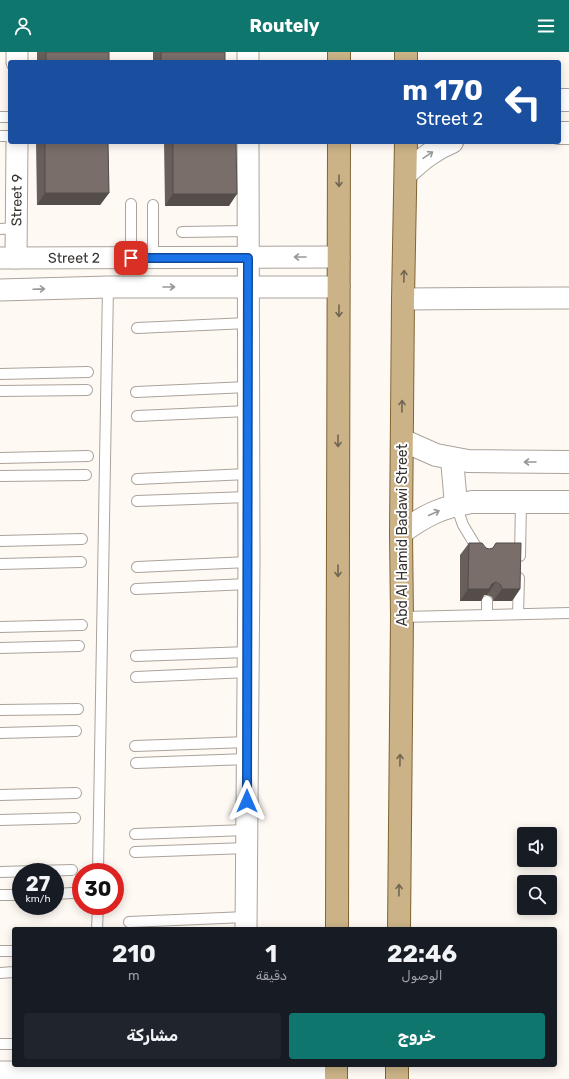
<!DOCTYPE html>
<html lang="ar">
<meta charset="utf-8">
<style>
body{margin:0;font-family:Rubik,"Noto Naskh Arabic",sans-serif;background:#20242c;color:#f1f3f6;direction:rtl;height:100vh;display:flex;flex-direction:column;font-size:15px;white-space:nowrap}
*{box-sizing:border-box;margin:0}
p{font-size:13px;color:#9ea1a6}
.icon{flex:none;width:22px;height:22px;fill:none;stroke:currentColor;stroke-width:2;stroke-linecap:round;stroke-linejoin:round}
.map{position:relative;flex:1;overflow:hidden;direction:ltr}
.sheet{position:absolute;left:12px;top:875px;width:545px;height:140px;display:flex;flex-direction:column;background:#171b24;border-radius:4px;box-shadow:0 2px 10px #0003;direction:rtl}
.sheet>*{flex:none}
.banner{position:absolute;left:8px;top:8px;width:553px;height:84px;border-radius:4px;box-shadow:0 2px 10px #0003;direction:rtl;background:#1a4fa0;color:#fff;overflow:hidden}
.buttons{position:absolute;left:517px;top:775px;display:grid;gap:8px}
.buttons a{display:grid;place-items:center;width:40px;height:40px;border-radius:4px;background:#171b24;box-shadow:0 2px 10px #0003;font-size:20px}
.speed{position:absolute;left:12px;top:811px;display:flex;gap:8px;font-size:20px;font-weight:700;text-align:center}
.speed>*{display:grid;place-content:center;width:52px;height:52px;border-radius:50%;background:#171b24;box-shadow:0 2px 10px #0003;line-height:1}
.speed small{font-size:10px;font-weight:400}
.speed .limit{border:6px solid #d22;background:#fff;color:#111}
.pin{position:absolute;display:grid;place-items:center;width:34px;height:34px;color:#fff;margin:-17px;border-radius:8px;box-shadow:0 2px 6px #0006}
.me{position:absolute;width:44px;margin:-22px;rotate:0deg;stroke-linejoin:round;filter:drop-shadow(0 0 3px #0008)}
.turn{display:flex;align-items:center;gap:14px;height:84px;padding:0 12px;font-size:18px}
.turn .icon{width:52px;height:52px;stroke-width:2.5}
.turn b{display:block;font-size:28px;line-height:34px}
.eta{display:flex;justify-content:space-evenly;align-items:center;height:68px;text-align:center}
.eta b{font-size:24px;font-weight:700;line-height:28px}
.action{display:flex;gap:8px;margin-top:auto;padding:8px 12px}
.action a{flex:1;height:46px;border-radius:4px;background:#0f766e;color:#fff;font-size:16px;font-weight:700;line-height:46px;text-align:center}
.action a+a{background:#20242c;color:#f1f3f6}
header{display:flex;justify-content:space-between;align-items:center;height:52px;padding:0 12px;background:#0f766e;color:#fff;font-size:18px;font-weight:700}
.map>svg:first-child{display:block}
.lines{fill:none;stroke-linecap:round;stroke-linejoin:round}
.service-casing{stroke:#aba39b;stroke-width:12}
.minor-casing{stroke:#aba39b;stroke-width:23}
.tertiary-casing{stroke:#aba39b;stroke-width:24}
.primary-casing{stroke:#806534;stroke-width:24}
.service{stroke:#fff;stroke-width:10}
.minor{stroke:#fff;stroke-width:21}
.tertiary{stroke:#fff;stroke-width:22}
.primary{stroke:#cbb387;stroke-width:22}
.wall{fill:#685f5a}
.shaded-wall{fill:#554d4a}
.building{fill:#796e69;stroke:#554d4a}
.oneway{stroke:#9a9897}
.oneway2{stroke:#716652}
.route-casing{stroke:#114b97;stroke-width:10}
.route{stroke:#1a73e8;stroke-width:7}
.labels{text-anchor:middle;stroke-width:4;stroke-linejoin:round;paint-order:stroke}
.street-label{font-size:14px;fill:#35322f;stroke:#fff}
</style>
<header><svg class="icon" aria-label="menu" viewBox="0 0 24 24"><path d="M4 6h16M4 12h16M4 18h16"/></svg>Routely<svg class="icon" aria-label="person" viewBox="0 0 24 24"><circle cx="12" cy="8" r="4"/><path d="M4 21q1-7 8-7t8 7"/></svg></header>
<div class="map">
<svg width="569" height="1027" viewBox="0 0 569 1027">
<rect width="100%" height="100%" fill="#fff9f4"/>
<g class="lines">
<defs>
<g id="service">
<polyline points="0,65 10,65"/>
<polyline points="0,84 10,84"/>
<polyline points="0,177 16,176"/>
<polyline points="182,180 248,179"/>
<polyline points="131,206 131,152"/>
<polyline points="153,206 153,153"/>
<polyline points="137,276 248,271"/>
<polyline points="0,322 88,320"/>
<polyline points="0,339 87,338"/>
<polyline points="136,340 248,335"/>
<polyline points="137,364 248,359"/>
<polyline points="0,406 88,404"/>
<polyline points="0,424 86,423"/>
<polyline points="137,427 248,422"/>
<polyline points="137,449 248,445"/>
<polyline points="456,453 463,473 480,501"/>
<polyline points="0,489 82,487"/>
<polyline points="520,504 521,450"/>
<polyline points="0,512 81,510"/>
<polyline points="137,515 249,510"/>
<polyline points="136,537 248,532"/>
<polyline points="518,562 519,526"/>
<polyline points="487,563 487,549"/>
<polyline points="402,565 569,561"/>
<polyline points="0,575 82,573"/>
<polyline points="0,596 79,594"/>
<polyline points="136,604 248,600"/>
<polyline points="136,625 248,620"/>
<polyline points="0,658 78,657"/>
<polyline points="0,681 76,679"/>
<polyline points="135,694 248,690"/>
<polyline points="136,711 248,707"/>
<polyline points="0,743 76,741"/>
<polyline points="0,768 75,766"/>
<polyline points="135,782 247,778"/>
<polyline points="135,800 247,796"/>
<polyline points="0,820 72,818"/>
<polyline points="98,820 108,235"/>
<polyline points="55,842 72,841"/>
<polyline points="0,843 21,843"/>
<polyline points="129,870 246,865"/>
<polyline points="97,877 98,854"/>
<polyline points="0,899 14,899"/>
<polyline points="0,921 14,920"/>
<polyline points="0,992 14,992"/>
</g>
<g id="minor">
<polyline points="17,10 17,0"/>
<polyline points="248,10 248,0"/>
<path id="s1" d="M 0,206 L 339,205"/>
<path id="s2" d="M 16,206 L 17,90"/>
<polyline points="0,238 108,235 339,235"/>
<polyline points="403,247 569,246"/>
<polyline points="246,877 249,510 248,90"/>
<polyline points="0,1020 244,1020 336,1022"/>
</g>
<g id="tertiary">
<polyline points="559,48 569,48"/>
<polyline points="559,81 569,81"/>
<path d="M 407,121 C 421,108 434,97 452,90"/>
<polyline points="402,388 436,403 468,409 569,410"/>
<polyline points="452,407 456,453"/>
<path d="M 401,481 C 425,463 442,455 472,450 L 569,450"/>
</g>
<g id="primary">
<polyline points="406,0 406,10"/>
<polyline points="339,10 339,0"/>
<polyline points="337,877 339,90"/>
<polyline points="399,877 402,565 401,481 403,247 406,90"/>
<polyline points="336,1027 336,1013"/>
<polyline points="397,1027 397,1013"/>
</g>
</defs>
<use href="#service" class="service-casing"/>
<use href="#minor" class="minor-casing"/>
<use href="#tertiary" class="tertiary-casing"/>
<use href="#primary" class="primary-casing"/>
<use href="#service" class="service"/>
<use href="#minor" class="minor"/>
<use href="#tertiary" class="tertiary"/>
<use href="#primary" class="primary"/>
</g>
<g class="wall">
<rect x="37" y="0" width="72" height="10"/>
<rect x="153" y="0" width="72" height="10"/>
<polygon points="36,90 108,90 109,141 100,153 37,153"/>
<polygon points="164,90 236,90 229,154 165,154"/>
<polygon points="469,491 489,497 492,497 496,491 520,537 512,549 493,549 492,545 487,543 484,543 481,549 460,549 460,503"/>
</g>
<g class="shaded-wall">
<polygon points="45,141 109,141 100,153 37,153"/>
<polygon points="173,142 237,142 229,154 165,154"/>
<polygon points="496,530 487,543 484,543 481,549 460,549 468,537"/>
<polygon points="502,537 520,537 512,549 493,549"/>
</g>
<g class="building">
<rect x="46" y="0" width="63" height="10"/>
<rect x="161" y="0" width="64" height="10"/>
<polygon points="45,90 108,90 109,141 45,141"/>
<polygon points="173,90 236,90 237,142 173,142"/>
<polygon points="469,491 482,491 486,496 489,497 493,496 496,491 521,491 520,537 502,537 501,533 496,530 492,532 489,537 468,537"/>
</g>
<defs><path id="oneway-shaft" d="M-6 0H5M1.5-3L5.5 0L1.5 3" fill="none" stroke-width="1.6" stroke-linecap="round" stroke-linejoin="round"/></defs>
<g class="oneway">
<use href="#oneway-shaft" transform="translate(428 103) rotate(-34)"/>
<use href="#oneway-shaft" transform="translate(300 205) rotate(180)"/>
<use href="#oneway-shaft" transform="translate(169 235)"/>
<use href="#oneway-shaft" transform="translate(39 237) rotate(-2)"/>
<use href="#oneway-shaft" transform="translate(530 410) rotate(-180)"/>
<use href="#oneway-shaft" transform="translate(434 461) rotate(-24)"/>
</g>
<g class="oneway2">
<use href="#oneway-shaft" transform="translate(339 129) rotate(90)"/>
<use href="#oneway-shaft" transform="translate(404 224) rotate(-88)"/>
<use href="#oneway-shaft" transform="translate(339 259) rotate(90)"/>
<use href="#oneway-shaft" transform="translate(402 354) rotate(-89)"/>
<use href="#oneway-shaft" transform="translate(338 389) rotate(90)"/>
<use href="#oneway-shaft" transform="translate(338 519) rotate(90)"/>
<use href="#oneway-shaft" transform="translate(400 708) rotate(-89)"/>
<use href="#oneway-shaft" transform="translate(399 838) rotate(-89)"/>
</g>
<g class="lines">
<defs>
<polyline id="route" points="131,206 248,206 247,749"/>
</defs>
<use href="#route" class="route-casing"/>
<use href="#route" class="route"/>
</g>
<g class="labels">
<g class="street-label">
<text dy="5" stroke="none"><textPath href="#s2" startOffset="58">Street 9</textPath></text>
<text dy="5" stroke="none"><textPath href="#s1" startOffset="74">Street 2</textPath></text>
<text transform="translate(402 483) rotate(-90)" y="5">Abd Al Hamid Badawi Street</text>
</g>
</g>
</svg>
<div class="buttons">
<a><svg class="icon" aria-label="sound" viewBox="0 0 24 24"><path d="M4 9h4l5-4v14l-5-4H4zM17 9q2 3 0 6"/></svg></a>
<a><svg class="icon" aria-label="search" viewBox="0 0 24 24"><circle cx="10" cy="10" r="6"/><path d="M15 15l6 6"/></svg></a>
</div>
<div class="speed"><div>27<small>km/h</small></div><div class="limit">30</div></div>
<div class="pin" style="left:131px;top:206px;background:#d93025"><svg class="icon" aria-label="arrive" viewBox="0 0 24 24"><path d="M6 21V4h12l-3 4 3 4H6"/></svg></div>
<svg class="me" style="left:247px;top:749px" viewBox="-20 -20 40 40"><path d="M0-17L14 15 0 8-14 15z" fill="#1a73e8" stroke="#fff" stroke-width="4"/></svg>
<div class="banner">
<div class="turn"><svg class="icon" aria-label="left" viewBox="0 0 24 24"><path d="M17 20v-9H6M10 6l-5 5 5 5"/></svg><div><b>170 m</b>Street 2</div></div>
</div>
<section class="sheet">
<div class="eta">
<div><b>22:46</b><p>الوصول</p></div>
<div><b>1</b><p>دقيقة</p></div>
<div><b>210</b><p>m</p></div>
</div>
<div class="action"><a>خروج</a><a>مشاركة</a></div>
</section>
</div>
